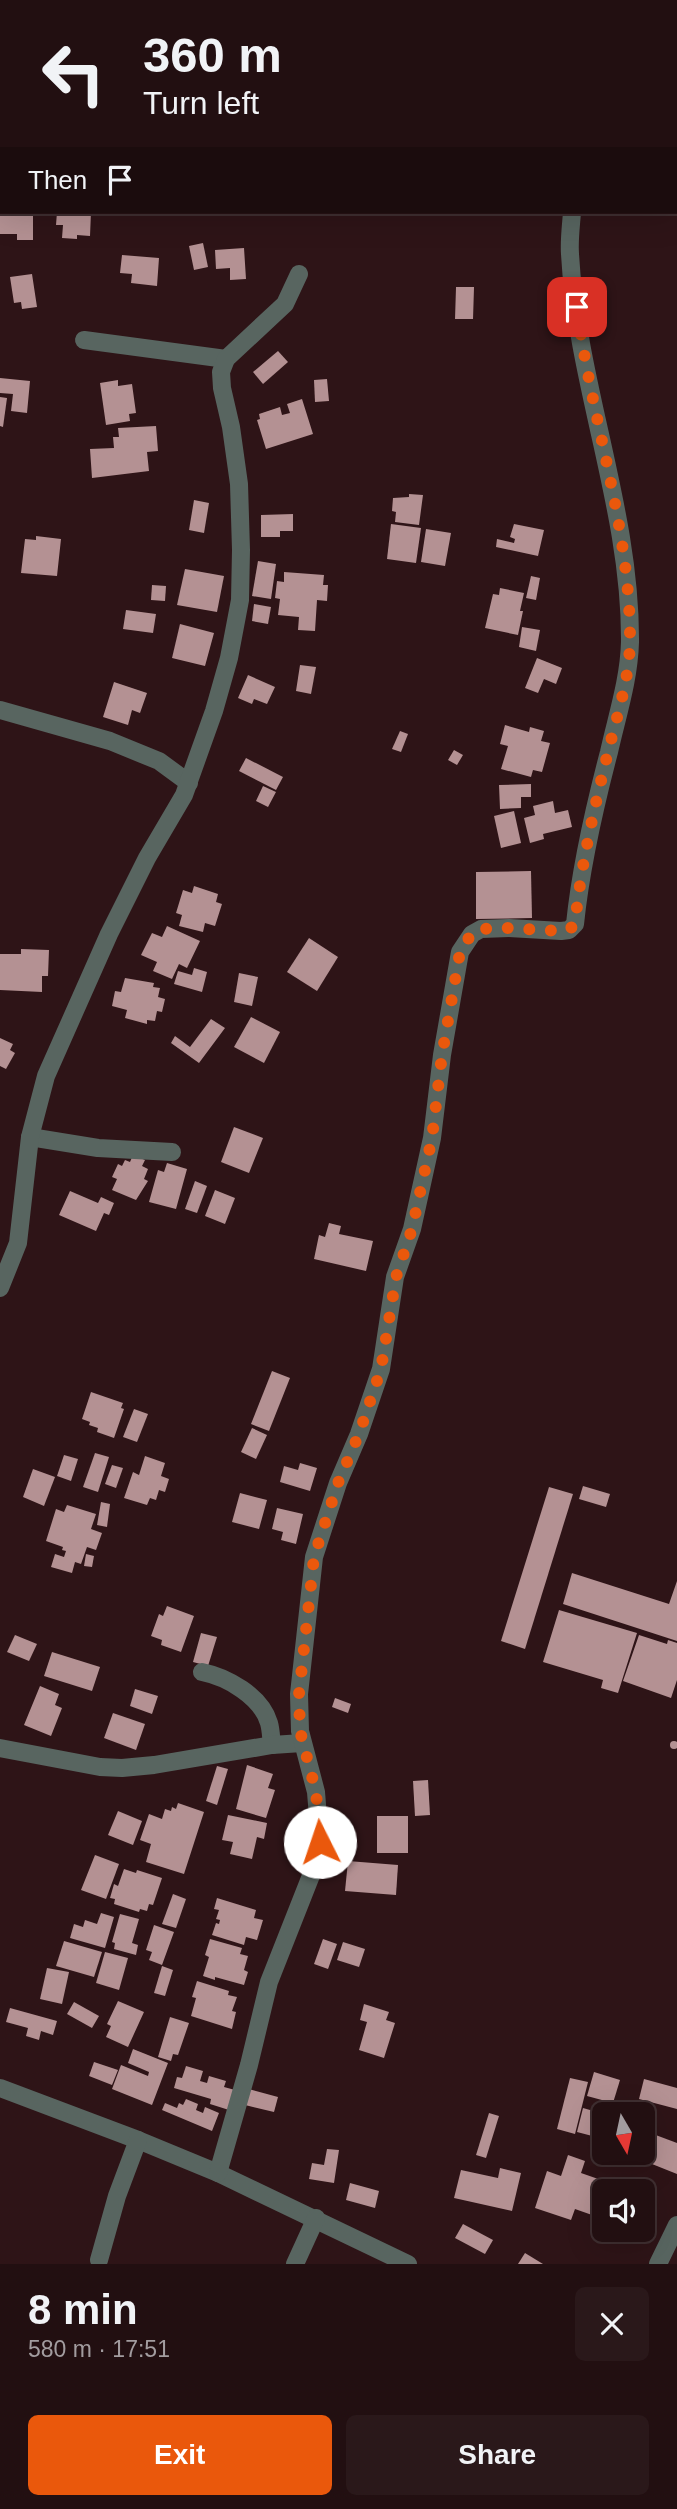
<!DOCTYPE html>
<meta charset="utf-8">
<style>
body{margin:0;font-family:Helvetica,sans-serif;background:#2a181a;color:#f1f3f6;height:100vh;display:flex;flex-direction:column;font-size:26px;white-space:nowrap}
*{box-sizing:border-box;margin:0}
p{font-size:23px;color:#a29c9f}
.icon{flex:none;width:38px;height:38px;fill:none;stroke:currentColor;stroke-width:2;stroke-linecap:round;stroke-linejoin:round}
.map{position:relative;height:2264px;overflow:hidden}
.panel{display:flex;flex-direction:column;background:#220f11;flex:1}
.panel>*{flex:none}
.top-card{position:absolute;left:0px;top:0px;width:677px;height:214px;box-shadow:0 7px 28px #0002,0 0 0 2px #3f2f31;background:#220f11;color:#f1f3f6;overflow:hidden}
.needle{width:46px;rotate:171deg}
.buttons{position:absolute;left:592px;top:2102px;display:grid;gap:14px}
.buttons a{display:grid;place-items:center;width:63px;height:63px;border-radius:10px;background:#220f11;box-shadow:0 7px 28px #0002,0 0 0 2px #3f2f31;font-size:35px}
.pin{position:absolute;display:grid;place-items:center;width:60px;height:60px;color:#fff;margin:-30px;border-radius:14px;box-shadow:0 4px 10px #0006}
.me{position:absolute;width:77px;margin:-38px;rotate:356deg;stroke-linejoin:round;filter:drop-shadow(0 0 5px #0008)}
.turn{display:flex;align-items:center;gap:24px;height:147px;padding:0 28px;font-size:32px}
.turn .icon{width:91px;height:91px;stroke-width:2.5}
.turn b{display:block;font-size:49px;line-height:60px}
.then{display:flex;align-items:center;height:66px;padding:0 28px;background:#0003;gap:14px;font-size:26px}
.round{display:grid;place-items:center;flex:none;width:74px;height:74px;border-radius:10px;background:#2a181a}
.summary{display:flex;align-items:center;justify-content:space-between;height:119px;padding:0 28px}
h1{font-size:42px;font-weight:600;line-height:52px}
.action{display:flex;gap:14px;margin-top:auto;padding:14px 28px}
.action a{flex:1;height:80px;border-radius:10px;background:#ea580c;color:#fff;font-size:28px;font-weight:600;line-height:80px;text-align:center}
.action a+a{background:#2a181a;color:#f1f3f6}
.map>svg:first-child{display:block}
.building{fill:#b49193}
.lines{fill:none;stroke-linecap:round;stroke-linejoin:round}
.minor{stroke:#586560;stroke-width:18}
.route{stroke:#ea580c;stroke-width:12;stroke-dasharray:0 21.6}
</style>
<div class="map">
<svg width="677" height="2264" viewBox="0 0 677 2264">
<rect width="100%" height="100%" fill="#2e1417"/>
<g class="building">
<polygon points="0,212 29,212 29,214 33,214 33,240 17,240 17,234 0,234"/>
<polygon points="57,212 91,212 90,236 77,235 77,239 62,238 63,225 56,225"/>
<polygon points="203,243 208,267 194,270 189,246"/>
<polygon points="244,248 246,279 230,280 230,268 216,269 215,250"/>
<polygon points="122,255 159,258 157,286 131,283 132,274 120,273"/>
<polygon points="32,274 37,307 22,309 21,302 14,303 10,277"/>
<polygon points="456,287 474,287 473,319 455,319"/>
<polygon points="278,351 288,362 263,384 253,372"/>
<polygon points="0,378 30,381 27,413 11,411 13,394 0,393"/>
<polygon points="327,379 329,401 315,402 314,380"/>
<polygon points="118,380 118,386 132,384 136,413 129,414 130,421 106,425 100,383"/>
<polygon points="0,397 7,398 3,427 0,426"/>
<polygon points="302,399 313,434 266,449 257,420 260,419 259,414 280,407 282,415 290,413 287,404"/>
<polygon points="156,426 158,451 147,452 149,471 92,478 90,449 114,448 113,437 119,437 118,428"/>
<polygon points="409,494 423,495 419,525 395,522 396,512 392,511 393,498 409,497"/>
<polygon points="194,500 209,503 204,533 189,530"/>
<polygon points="293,514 293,531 280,531 280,537 261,537 261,515"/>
<polygon points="391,524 421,528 416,563 387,559"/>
<polygon points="514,524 544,530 538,556 496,547 497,539 514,543 515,539 510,537"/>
<polygon points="426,529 451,533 445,566 421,562"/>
<polygon points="36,536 61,539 57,576 21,573 25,539 36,540"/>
<polygon points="258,561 276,564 271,599 252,596"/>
<polygon points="185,569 224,576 217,612 177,605"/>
<polygon points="284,572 324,575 323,585 328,585 327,601 317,600 315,631 298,630 299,617 278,615 280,599 275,598 277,581 284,582"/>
<polygon points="531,576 540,578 536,600 526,598"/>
<polygon points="152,585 166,586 165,601 151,600"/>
<polygon points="500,588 524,593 520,611 523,611 518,635 485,628 493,594 499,595"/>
<polygon points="254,604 271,607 268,624 252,621"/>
<polygon points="126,610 156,614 153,633 123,629"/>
<polygon points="180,624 214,633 205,666 172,658"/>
<polygon points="522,627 540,630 536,651 519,647"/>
<polygon points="537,658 562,668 556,684 544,679 538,693 525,688"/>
<polygon points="300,665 316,667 311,694 296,691"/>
<polygon points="248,675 275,687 267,704 254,699 252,704 238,698"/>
<polygon points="114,682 147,693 140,713 132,710 128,725 103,717"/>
<polygon points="505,725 529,732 530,727 544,731 541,741 550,743 542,772 533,770 531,777 501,769 508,746 500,744"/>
<polygon points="400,731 408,734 401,752 392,749"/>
<polygon points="454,750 463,755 457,765 448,760"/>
<polygon points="246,758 283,777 276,790 239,771"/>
<polygon points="531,784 531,797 521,797 521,808 500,809 499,785"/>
<polygon points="263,786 276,792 268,807 256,801"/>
<polygon points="553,801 555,813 568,810 572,827 543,834 544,839 530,843 524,818 535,815 533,806"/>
<polygon points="514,811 521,843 501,848 494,816"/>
<polygon points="531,871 532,918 476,919 476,872"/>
<polygon points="194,886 218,894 216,902 222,904 215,926 205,923 203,932 179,926 182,915 176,913 183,890 192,893"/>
<polygon points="167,926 200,941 187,968 179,964 172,979 153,971 157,962 141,955 152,933 162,937"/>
<polygon points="309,938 338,957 317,991 287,972"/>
<polygon points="21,949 49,950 48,976 42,976 42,992 0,990 0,954 21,954"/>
<polygon points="194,968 207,972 202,992 174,984 178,971 192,975"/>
<polygon points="239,973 258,977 252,1006 234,1002"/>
<polygon points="125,978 154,983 153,987 160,988 158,997 165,999 162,1012 157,1011 155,1021 147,1020 147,1024 125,1018 127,1010 112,1006 115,991 121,992"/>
<polygon points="251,1017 280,1032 264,1063 234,1047"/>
<polygon points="211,1019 225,1028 199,1063 171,1043 175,1036 190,1047"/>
<polygon points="0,1038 13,1044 10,1050 15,1053 6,1069 0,1066"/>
<polygon points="234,1127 263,1138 249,1173 221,1162"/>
<polygon points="133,1155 145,1160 142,1166 148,1169 144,1179 148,1181 136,1200 112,1190 117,1179 112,1177 118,1164 122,1166 125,1160 130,1162"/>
<polygon points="167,1163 187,1169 176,1209 149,1202 158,1170 164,1172"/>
<polygon points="195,1181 207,1186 197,1213 185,1209"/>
<polygon points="215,1190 235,1198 225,1224 205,1216"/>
<polygon points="70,1191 98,1203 101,1197 114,1203 109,1215 104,1213 96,1231 59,1215"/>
<polygon points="329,1223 341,1226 339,1234 373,1241 366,1271 314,1259 319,1235 325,1237"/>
<polygon points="272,1371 290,1378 269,1431 251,1424"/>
<polygon points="91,1392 123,1403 121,1408 124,1409 114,1438 97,1432 98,1428 89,1425 90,1422 82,1419"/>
<polygon points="134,1409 148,1414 137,1442 123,1437"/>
<polygon points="252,1428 267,1435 256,1459 241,1452"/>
<polygon points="95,1453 109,1457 98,1492 83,1487"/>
<polygon points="64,1455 78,1459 71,1481 57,1476"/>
<polygon points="145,1456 165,1463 161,1476 169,1479 165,1492 159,1490 156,1500 150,1498 147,1505 124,1498 133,1472 139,1475"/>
<polygon points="300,1463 317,1468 310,1491 280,1482 284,1466 298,1470"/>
<polygon points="112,1465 123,1468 116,1488 105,1484"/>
<polygon points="33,1469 55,1477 44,1506 23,1497"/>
<polygon points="583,1486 610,1494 606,1507 579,1499"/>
<polygon points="549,1487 573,1494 525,1649 501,1641"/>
<polygon points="240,1493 267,1500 259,1529 232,1522"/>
<polygon points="101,1502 110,1504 107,1527 97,1525"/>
<polygon points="67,1505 96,1514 91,1529 102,1533 96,1550 87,1547 81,1564 75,1562 72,1573 51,1567 55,1554 64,1557 66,1551 62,1550 63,1547 46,1541 56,1509 64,1512"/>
<polygon points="277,1508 303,1514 296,1544 281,1540 283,1532 272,1529"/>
<polygon points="86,1554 94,1556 92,1567 84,1566"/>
<polygon points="572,1573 669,1604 677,1581 677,1641 563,1604"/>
<polygon points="167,1606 194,1616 181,1652 161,1645 162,1640 151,1636 159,1614 163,1616"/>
<polygon points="559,1610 637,1633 618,1693 601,1688 603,1680 543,1662"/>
<polygon points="201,1633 217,1637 208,1666 193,1662"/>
<polygon points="15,1635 37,1644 29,1661 7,1652"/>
<polygon points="639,1635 667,1644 668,1640 677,1643 677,1680 671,1698 623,1681"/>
<polygon points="52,1652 100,1667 92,1691 44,1676"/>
<polygon points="40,1686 59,1694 55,1705 62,1708 51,1736 24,1725"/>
<polygon points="135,1689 158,1696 152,1714 130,1706"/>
<polygon points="335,1698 351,1704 348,1713 332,1707"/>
<polygon points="113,1713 145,1724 136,1750 104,1738"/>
<circle cx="674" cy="1745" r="4"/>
<polygon points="247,1765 273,1774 268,1788 275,1790 266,1818 236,1809"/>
<polygon points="217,1766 228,1769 217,1805 206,1801"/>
<polygon points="428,1780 430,1815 415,1816 413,1781"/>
<polygon points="178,1803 204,1812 184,1874 146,1862 151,1844 140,1840 149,1814 162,1819 165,1809 171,1811 172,1807 176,1809"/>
<polygon points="118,1811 142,1821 133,1845 108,1835"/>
<polygon points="228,1815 267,1823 264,1839 257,1837 252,1859 230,1854 233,1842 222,1840"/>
<rect x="377" y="1816" width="31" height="37"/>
<polygon points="95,1855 119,1864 106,1899 81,1890"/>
<polygon points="348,1861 398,1865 396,1895 345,1891"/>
<polygon points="124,1869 136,1873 137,1870 162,1878 153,1905 149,1904 147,1911 140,1909 139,1912 114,1904 115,1899 110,1898 114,1884 118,1886"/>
<polygon points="173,1894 186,1899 176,1928 162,1924"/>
<polygon points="217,1898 256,1910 254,1918 263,1920 257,1940 246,1937 244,1945 212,1935 216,1923 219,1924 220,1920 216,1919 219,1910 214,1909"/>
<polygon points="101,1913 114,1917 105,1948 70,1938 74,1924 83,1927 85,1920 97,1924"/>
<polygon points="120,1914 139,1919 132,1943 138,1945 136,1955 114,1949 115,1943 112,1942"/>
<polygon points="154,1925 174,1932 162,1965 149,1960 152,1952 146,1950"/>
<polygon points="210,1939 242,1948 240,1954 248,1956 244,1970 248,1972 244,1985 215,1977 215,1980 203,1976 209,1957 205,1955"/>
<polygon points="323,1939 337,1944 328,1969 314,1964"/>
<polygon points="64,1941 102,1952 94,1977 56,1966"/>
<polygon points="343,1942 365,1949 359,1967 337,1960"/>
<polygon points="105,1952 128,1958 119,1990 96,1983"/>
<polygon points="162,1966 173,1970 165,1996 154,1993"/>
<polygon points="47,1968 69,1972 62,2004 40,1999"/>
<polygon points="197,1981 229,1991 228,1995 237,1997 232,2011 236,2012 232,2029 191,2016 196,1998 192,1997"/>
<polygon points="118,2001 144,2012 128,2047 106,2037 111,2026 107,2024"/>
<polygon points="74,2002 99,2016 92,2028 67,2014"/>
<polygon points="364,2004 389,2012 386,2020 395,2023 384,2058 359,2050 367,2022 360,2020"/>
<polygon points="10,2008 57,2021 53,2035 41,2031 39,2040 26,2036 28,2028 6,2022"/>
<polygon points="170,2017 189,2023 178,2055 173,2054 171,2061 158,2057"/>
<polygon points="133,2049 168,2063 152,2105 112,2089 121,2065 148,2076 149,2072 128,2063"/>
<polygon points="94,2062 118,2070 112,2085 89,2076"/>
<polygon points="186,2066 203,2071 200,2081 207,2083 209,2076 226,2081 224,2087 235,2090 229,2110 210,2104 211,2099 174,2088 177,2077 182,2078"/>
<polygon points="594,2072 620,2080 613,2103 587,2096"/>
<polygon points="570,2078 588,2082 575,2134 557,2129"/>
<polygon points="644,2079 677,2088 677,2109 639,2099"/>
<polygon points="245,2088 278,2097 274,2112 241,2104"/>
<polygon points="186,2099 198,2104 196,2110 203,2113 205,2107 219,2113 212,2131 162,2110 165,2103 177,2108 179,2103 183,2105"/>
<polygon points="583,2108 604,2114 600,2138 577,2132"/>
<polygon points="489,2113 499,2116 486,2158 476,2155"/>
<polygon points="653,2134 677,2143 677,2174 642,2160"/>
<polygon points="327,2149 339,2150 334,2183 309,2179 312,2163 324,2165"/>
<polygon points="568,2155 585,2161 581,2173 604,2181 592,2215 575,2209 571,2220 535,2208 547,2171 561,2176"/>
<polygon points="500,2168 521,2173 512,2211 454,2198 461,2170 498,2178"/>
<polygon points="350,2183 379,2191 375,2208 346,2200"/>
<polygon points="463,2224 493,2240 485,2254 455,2238"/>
<polygon points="525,2253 543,2264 518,2264"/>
</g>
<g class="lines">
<g class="minor">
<polyline points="570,0 570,2"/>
<polyline points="676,159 677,159"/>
<polyline points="84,340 226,359"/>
<polyline points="0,710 110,741 159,761 189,783"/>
<polyline points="30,1137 98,1148 172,1152"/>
<polyline points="0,1288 18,1243 30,1137 46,1076 109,934 147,858 184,795 214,711 229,658 240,600 241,550 239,484 231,427 222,388 221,372 226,359 285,304 299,274"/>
<path d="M 202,1672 C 227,1677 261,1696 269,1723 C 271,1730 271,1738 272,1745"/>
<polyline points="0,1748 100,1767 122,1768 154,1765 272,1745 302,1743"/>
<polyline points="0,2088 138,2140 218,2173 408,2264"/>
<path d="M 218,2173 L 249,2065 L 269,1982 L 312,1873 L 320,1842 L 316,1792 L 300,1731 L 299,1694 L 314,1557 L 338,1483 L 359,1434 L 381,1369 L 395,1277 L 412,1229 L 432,1138 L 442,1055 L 460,952 L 472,934 L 481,929 L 509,928 L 561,931 L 569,930 L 575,924 C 581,865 594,809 609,752 C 617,716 629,680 630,642 C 631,510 577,385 570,254 C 569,240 571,226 572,212"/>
<polyline points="99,2260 117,2196 138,2140"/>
<polyline points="295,2264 316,2218"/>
<polyline points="658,2264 677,2225"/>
</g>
</g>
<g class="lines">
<path class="route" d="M 320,1842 L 316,1792 L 300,1731 L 299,1694 L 314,1557 L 338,1483 L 359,1434 L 381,1369 L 396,1277 L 412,1229 L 432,1138 L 442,1055 L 460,952 L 472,933 L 481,929 L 509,928 L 561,931 L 569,930 L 575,924 C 581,865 594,809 608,752 C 617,716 629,680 630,643 C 631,529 591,419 577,307"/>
</g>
</svg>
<div class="buttons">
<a><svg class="needle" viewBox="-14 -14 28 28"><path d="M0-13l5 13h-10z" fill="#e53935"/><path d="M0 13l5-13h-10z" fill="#a29c9f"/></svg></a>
<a><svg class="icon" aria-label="sound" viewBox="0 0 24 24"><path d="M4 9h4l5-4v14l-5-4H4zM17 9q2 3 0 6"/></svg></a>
</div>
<div class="pin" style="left:577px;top:307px;background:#d93025"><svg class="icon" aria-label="arrive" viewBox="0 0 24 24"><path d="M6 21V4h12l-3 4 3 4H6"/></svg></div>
<svg class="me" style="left:320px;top:1842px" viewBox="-20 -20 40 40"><circle r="19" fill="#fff"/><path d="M0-13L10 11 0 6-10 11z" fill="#ea580c"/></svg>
<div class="top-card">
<div class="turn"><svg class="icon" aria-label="left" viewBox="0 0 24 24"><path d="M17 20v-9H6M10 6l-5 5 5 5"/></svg><div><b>360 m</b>Turn left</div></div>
<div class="then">Then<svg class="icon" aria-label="arrive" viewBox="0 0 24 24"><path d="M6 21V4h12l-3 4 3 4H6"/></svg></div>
</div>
</div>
<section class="panel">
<div class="summary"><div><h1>8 min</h1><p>580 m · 17:51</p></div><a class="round"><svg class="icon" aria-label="close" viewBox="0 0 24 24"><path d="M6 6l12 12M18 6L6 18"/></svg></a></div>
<div class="action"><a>Exit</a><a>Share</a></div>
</section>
